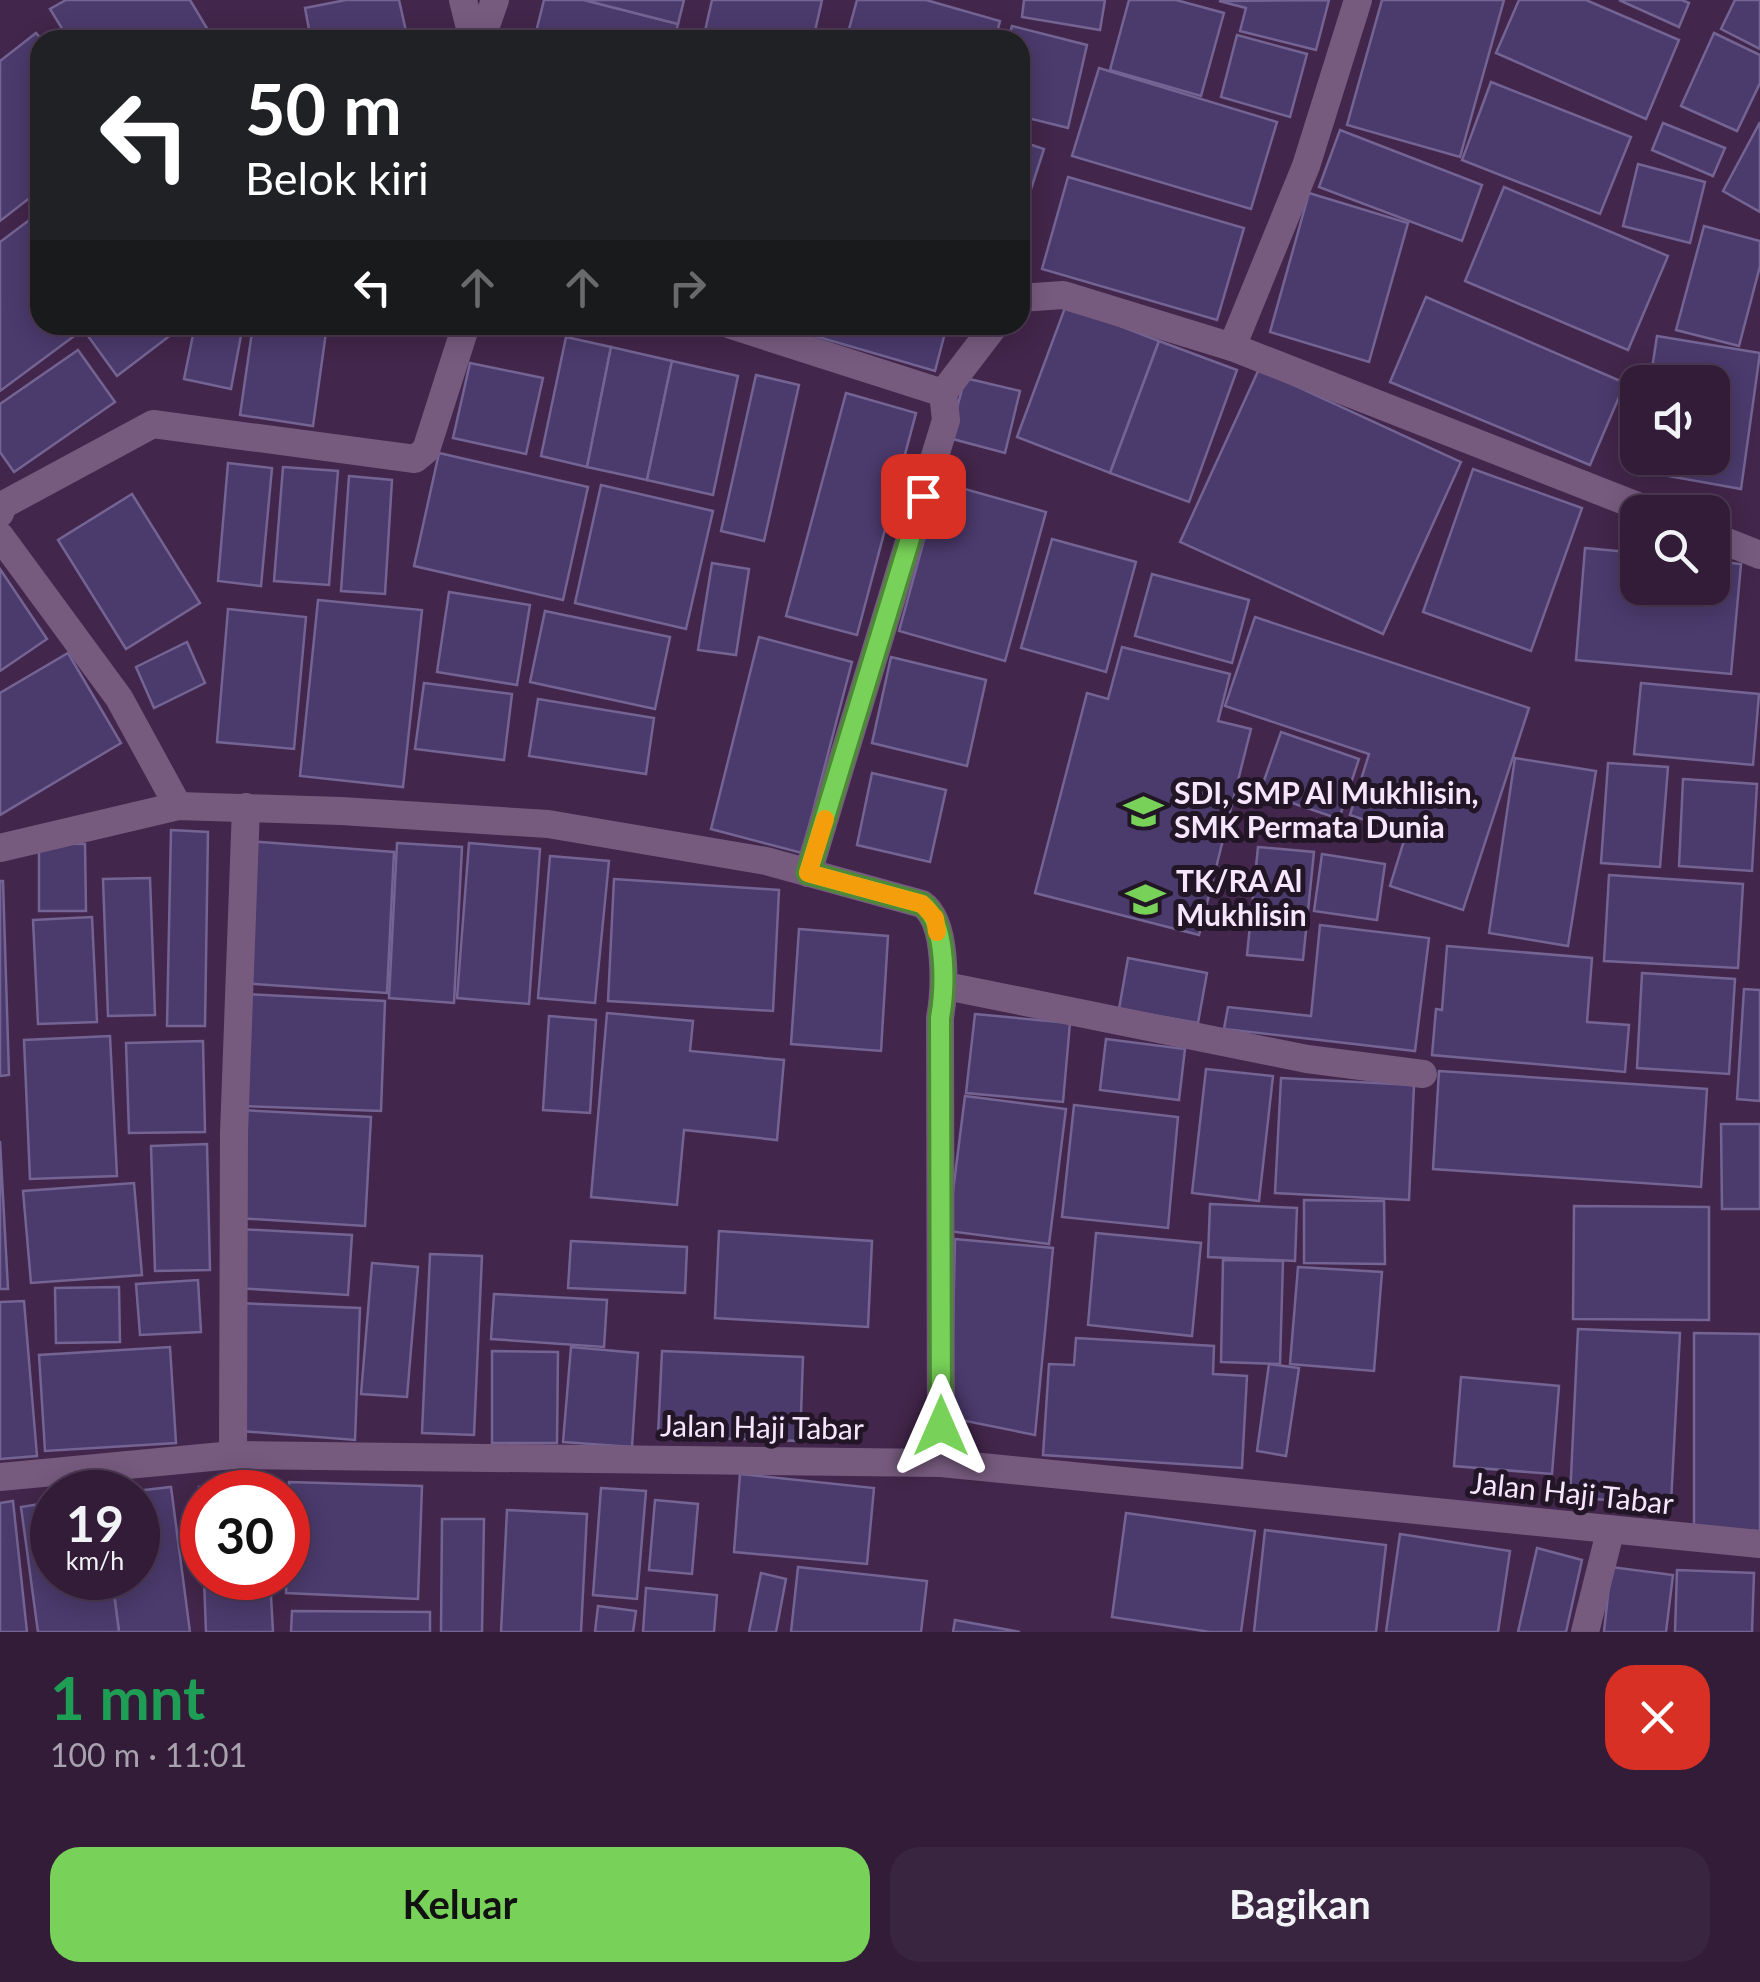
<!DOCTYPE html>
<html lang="id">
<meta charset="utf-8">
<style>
body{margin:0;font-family:Lato,sans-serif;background:#3a2540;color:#f1f3f6;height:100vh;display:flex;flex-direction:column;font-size:38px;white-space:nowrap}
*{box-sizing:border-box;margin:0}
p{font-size:32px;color:#a8a1ae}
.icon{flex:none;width:55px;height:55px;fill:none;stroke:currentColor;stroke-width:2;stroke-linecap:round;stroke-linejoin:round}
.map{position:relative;height:1632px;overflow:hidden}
.drawer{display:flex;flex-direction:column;background:#321c38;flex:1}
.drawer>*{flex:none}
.banner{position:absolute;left:30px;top:30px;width:1000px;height:305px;border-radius:30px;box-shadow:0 5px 25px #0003,0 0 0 2px #4d3a53;background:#202124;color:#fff;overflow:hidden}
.tools{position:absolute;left:1620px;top:365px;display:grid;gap:20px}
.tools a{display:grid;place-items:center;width:110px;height:110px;border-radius:20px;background:#321c38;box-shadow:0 5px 25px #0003,0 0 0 2px #4d3a53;font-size:50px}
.speed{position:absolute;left:30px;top:1470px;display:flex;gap:20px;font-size:50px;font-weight:700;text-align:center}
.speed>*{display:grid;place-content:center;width:130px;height:130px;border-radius:50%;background:#321c38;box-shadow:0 5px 25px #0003,0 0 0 2px #4d3a53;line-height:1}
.speed small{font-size:25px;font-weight:400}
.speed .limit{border:15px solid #d22;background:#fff;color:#111}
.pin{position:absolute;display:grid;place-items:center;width:85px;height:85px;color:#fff;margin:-42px;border-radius:20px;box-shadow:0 5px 15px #0006}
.me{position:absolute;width:110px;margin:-55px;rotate:0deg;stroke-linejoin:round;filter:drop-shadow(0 0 8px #0008)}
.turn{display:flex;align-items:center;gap:35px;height:210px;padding:0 50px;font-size:45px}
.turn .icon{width:130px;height:130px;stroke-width:2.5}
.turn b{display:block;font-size:70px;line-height:85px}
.lanes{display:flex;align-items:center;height:95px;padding:0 50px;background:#0003;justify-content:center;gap:50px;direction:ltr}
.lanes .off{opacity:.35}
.round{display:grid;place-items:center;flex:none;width:105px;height:105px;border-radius:30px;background:#3a2540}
.overview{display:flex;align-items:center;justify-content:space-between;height:170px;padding:0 50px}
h1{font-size:60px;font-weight:700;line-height:75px;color:#1e9e55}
.primary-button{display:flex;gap:20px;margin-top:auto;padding:20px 50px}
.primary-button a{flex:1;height:115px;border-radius:30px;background:#78d158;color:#111;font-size:40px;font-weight:700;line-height:115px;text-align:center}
.primary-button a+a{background:#3a2540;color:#f1f3f6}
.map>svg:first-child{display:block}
.building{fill:#4b3a6c;stroke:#736493;stroke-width:2.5}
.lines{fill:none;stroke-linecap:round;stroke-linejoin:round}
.minor{stroke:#775b7f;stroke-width:28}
.route-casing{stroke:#4e8839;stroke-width:25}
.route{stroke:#78d158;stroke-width:18}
.slow{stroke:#f59e0b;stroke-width:18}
.labels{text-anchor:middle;stroke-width:10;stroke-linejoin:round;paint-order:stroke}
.poi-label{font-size:30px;font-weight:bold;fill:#f7e5fd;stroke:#221526;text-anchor:start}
.street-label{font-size:30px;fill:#f7e5fd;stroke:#221526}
</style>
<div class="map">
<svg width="1760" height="1632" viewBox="0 0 1760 1632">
<rect width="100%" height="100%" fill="#43264b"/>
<g class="building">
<polygon points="66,0 190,0 214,40 69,40 50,9"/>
<polygon points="346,0 399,0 408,40 311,40 305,8"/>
<polygon points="544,0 584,0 678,24 674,40 534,40"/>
<polygon points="584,0 684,0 678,24"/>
<polygon points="712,0 822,0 813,40 743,40 705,31"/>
<polygon points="857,0 926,0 1000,21 995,40 846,40"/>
<polygon points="1024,0 1105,0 1100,30 1022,17"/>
<polygon points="1129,0 1176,0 1224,13 1201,96 1110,70"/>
<polygon points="1329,0 1316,50 1240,31 1246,8 1219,1"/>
<polygon points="1382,0 1504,0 1460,157 1347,125"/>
<polygon points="1519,0 1586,0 1679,40 1646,119 1496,53"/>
<polygon points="1619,0 1682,0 1689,3 1679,27"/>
<polygon points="1735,0 1760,0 1760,49 1721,29"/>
<polygon points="1012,26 1087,45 1068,128 1020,116 1020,40 1008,40"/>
<polygon points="36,33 42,40 40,190 0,221 0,61"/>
<polygon points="1714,33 1760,55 1760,83 1737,131 1681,106"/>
<polygon points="1237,35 1307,54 1290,117 1221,97"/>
<polygon points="1099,68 1277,122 1251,209 1072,156"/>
<polygon points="1491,82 1631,137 1600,214 1462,160"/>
<polygon points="1760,122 1760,212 1723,191"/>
<polygon points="1663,123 1725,148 1713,176 1652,150"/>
<polygon points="1340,130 1482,185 1462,241 1319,187"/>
<polygon points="1020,141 1044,149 1020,223"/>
<polygon points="1638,164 1705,182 1690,243 1623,226"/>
<polygon points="1068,177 1244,228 1217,320 1042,269"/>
<polygon points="1504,187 1668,256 1628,350 1465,281"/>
<polygon points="1309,193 1408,223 1369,362 1270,332"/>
<polygon points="40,212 40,325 89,325 0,391 0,242"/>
<polygon points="1704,226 1760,241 1760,266 1739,346 1676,330"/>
<polygon points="1426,297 1625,383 1590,465 1390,382"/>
<polygon points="1066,305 1159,341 1110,473 1017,437"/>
<polygon points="103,325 178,325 180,328 117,376 88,336"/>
<polygon points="195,325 243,325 231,389 184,379"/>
<polygon points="253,325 327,325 313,426 240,415"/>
<polygon points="777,325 947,325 935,371"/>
<polygon points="1657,336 1760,353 1741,489 1635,470 1638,456 1712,458 1712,382 1650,382"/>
<polygon points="566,337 611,347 587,467 541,456"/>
<polygon points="1159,341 1237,370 1189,502 1110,473"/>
<polygon points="611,347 672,361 647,480 587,467"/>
<polygon points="78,350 115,402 14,472 0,452 0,404"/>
<polygon points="672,361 738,376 713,495 647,480"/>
<polygon points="470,363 543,378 526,454 453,438"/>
<polygon points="1259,369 1461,462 1383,634 1180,542"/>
<polygon points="756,375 799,385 764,541 721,531"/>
<polygon points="965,378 1020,391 1005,453 949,438"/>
<polygon points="846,393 916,413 857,635 786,616"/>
<polygon points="439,453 588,487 563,600 414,566"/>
<polygon points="228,463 272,468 261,586 218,581"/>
<polygon points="283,467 338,471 329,585 274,581"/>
<polygon points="1473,469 1582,508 1531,651 1423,612"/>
<polygon points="349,476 392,480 385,594 341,591"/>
<polygon points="940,482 1046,512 1005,661 899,631"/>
<polygon points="601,485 713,511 686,629 575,603"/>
<polygon points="132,494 200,603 126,649 58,540"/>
<polygon points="1052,539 1136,562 1106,672 1021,648"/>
<polygon points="1585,548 1638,553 1638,588 1712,588 1712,561 1741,564 1731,674 1576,660"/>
<polygon points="712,563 749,569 736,655 698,650"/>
<polygon points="0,569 47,639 0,671"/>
<polygon points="1152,574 1249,600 1232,663 1135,636"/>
<polygon points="449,592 530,605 517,685 437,672"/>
<polygon points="318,600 422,610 403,787 300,776"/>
<polygon points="228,609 306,617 294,749 217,742"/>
<polygon points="545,611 670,637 655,709 530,682"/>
<polygon points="1255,617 1529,708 1463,910 1390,886 1406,834 1350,815 1369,754 1225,706"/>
<polygon points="759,637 852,662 802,853 711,829"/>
<polygon points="187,642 205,683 154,708 136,667"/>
<polygon points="1122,647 1230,674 1218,721 1251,729 1199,935 1035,893 1087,693 1108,699"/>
<polygon points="68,653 121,743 0,815 0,693"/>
<polygon points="891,657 986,680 967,766 872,743"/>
<polygon points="424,683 512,694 504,760 415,749"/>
<polygon points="1641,683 1759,694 1753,765 1634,754"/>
<polygon points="538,699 654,718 646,774 529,756"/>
<polygon points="1281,732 1359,759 1339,819 1260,792"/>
<polygon points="1515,758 1596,771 1568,946 1489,933"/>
<polygon points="1608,763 1668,767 1660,867 1601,863"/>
<polygon points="872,773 946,790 930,862 857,845"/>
<polygon points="1683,779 1757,784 1752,871 1679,866"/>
<polygon points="171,830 208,832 205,1026 167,1026"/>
<polygon points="249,841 394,852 387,993 240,983"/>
<polygon points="39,843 85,844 86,911 39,911"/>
<polygon points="397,843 462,847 454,1003 389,998"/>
<polygon points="469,843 540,849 529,1004 457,998"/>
<polygon points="1258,847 1314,852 1303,960 1247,955"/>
<polygon points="1322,854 1385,864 1377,920 1314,911"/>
<polygon points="550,856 609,861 595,1003 538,998"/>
<polygon points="1609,875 1743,884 1738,968 1604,961"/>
<polygon points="150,878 155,1015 108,1016 103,879"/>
<polygon points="614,879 779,890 773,1011 608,1001"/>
<polygon points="0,881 3,881 9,1075 0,1076"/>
<polygon points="92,917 97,1022 38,1024 33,920"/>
<polygon points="1320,925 1429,938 1415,1051 1224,1029 1228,1007 1311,1016"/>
<polygon points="799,929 888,936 881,1051 791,1044"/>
<polygon points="1447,946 1592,958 1587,1022 1629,1025 1625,1072 1432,1055 1436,1009 1442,1010"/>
<polygon points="1128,958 1207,973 1198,1023 1119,1009"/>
<polygon points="1642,973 1735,979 1729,1074 1637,1068"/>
<polygon points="1744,989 1760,990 1760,1101 1737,1099"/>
<polygon points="245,994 385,1001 381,1111 241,1106"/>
<polygon points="607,1013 693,1021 690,1051 784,1060 777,1140 684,1130 677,1205 591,1197"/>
<polygon points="975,1014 1070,1023 1063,1102 966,1093"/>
<polygon points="549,1016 596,1020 590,1113 543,1110"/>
<polygon points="110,1036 117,1176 30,1179 24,1040"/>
<polygon points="1106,1039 1185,1049 1179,1100 1100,1090"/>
<polygon points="203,1041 205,1132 129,1133 126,1043"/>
<polygon points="1206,1069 1273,1076 1259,1201 1192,1193"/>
<polygon points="1439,1071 1707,1089 1701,1187 1433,1169"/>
<polygon points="1281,1078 1414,1085 1409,1200 1275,1193"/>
<polygon points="965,1096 1066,1109 1049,1244 948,1231"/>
<polygon points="1074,1105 1178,1117 1168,1228 1062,1217"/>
<polygon points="240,1110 371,1117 365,1226 237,1218"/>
<polygon points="1721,1124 1760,1124 1760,1209 1722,1209"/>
<polygon points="0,1141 8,1289 0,1289"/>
<polygon points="207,1144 210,1270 155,1271 151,1146"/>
<polygon points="134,1183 142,1275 31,1283 23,1191"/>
<polygon points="1304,1200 1384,1201 1385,1264 1304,1263"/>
<polygon points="1210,1204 1297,1208 1295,1261 1208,1257"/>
<polygon points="1574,1206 1709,1207 1709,1320 1573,1319"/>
<polygon points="238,1229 352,1235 348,1295 236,1288"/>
<polygon points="719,1231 872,1241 868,1327 715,1318"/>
<polygon points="1096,1233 1201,1243 1192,1336 1088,1325"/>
<polygon points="955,1239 1053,1248 1035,1435 951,1418"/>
<polygon points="571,1241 687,1247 685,1293 568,1288"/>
<polygon points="430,1254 482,1256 474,1435 422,1433"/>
<polygon points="1223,1260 1283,1261 1280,1364 1221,1362"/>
<polygon points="372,1263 418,1267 407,1397 361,1394"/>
<polygon points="1298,1267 1382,1272 1374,1371 1290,1364"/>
<polygon points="198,1280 201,1332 140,1335 136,1284"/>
<polygon points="119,1287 120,1342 56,1343 55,1288"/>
<polygon points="494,1294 607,1300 604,1347 491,1339"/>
<polygon points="24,1301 37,1456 0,1459 0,1302"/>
<polygon points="236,1303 360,1308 355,1440 240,1431"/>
<polygon points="1578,1329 1680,1333 1671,1503 1570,1498"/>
<polygon points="1694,1333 1760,1334 1760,1531 1694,1530"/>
<polygon points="1076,1338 1214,1346 1213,1374 1247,1376 1242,1468 1043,1455 1049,1364 1074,1365"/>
<polygon points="170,1347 176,1443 45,1451 39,1355"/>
<polygon points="571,1347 638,1353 632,1447 563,1442"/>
<polygon points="492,1351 558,1352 557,1443 492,1443"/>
<polygon points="662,1351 803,1357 800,1441 658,1436"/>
<polygon points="1269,1364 1299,1368 1286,1456 1257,1451"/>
<polygon points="1461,1377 1559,1386 1552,1474 1454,1466"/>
<polygon points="740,1474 874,1488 867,1564 734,1552"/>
<polygon points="289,1482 422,1486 418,1599 286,1593"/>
<polygon points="265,1483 266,1492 202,1492 202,1553 199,1487"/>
<polygon points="171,1487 190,1632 119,1632 112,1578 138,1578 138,1492 127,1492"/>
<polygon points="601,1488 646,1491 637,1599 593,1595"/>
<polygon points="655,1500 698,1504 692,1574 649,1570"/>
<polygon points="13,1501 27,1632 0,1632 0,1503"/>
<polygon points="52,1502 52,1578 112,1578 119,1632 38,1632 21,1507"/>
<polygon points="507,1510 587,1514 581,1632 501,1632"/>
<polygon points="1126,1513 1255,1531 1241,1632 1210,1632 1112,1617"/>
<polygon points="442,1519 484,1519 482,1632 441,1632"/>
<polygon points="1265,1530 1386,1545 1376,1632 1254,1632"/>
<polygon points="1400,1534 1510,1551 1498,1632 1386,1632"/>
<polygon points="1537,1548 1582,1560 1566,1632 1518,1632"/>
<polygon points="798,1567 927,1581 921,1632 791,1632"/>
<polygon points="1611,1567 1673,1575 1666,1632 1604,1632"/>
<polygon points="1677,1570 1754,1573 1752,1632 1675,1632"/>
<polygon points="761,1573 786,1579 776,1632 749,1632"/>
<polygon points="204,1578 270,1578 273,1632 206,1632"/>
<polygon points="646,1588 717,1595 714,1632 643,1632"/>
<polygon points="598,1606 636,1611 633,1632 595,1632"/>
<polygon points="292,1611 430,1612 430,1632 291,1632"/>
<polygon points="955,1620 1020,1632 953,1632"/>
</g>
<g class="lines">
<g class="minor">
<polyline points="463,0 473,40"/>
<polyline points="481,40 495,0"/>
<polyline points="1020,298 1063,295 1232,347 1653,512"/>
<polyline points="731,325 943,393 995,325"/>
<polyline points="1232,347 1306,166 1358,0"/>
<polyline points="0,513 3,505 153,424 415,459 426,450 466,325"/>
<polyline points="0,536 119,698 178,806"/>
<polyline points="1712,536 1760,555"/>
<path d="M 0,848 L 178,806 L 341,811 L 548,824 L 766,861 L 922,904 C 948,922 945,990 940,1018 L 941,1463"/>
<polyline points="808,873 946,420 943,393"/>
<polyline points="946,986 1307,1059 1423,1074"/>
<polyline points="233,1455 234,1133 246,807"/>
<polyline points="0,1477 233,1455 941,1463 1760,1544"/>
<polyline points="1585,1632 1610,1532"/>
</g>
</g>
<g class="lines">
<defs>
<path id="route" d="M 923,496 L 808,873 L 922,904 C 948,923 945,990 940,1018 L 941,1426"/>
</defs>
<use href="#route" class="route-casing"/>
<use href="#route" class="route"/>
<polyline class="slow" points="825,819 808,873 922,904 935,918 937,932"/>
</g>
<defs>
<symbol id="school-bare" viewBox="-9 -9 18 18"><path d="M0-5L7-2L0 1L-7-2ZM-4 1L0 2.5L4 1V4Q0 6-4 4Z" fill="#78d158" stroke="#221526" stroke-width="2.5" paint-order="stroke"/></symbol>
</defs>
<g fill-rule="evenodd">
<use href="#school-bare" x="1116" y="784" width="55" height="55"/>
<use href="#school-bare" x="1118" y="872" width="55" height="55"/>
</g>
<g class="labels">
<g class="poi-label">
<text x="1174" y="804">SDI, SMP Al Mukhlisin,<tspan x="1174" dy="34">SMK Permata Dunia</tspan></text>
<text x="1176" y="892">TK/RA Al<tspan x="1176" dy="34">Mukhlisin</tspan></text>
</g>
<g class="street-label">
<text transform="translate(762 1428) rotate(1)" y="10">Jalan Haji Tabar</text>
<text transform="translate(1572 1494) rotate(6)" y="10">Jalan Haji Tabar</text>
</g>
</g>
</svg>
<div class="tools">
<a><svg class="icon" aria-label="sound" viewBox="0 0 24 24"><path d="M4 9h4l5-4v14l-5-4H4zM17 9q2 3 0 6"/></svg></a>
<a><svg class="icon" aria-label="search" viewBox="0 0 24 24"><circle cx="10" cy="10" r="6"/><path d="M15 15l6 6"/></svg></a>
</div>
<div class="speed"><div>19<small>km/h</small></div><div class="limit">30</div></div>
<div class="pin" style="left:923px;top:496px;background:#d93025"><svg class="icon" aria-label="arrive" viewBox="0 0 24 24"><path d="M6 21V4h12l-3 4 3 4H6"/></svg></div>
<svg class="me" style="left:941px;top:1426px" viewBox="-20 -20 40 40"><path d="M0-17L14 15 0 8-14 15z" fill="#78d158" stroke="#fff" stroke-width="4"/></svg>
<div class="banner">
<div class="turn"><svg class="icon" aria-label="left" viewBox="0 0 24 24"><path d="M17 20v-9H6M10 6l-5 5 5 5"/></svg><div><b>50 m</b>Belok kiri</div></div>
<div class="lanes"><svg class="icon" aria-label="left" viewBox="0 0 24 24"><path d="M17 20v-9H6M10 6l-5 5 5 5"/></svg><svg class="icon off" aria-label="ahead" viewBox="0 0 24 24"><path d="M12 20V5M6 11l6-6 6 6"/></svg><svg class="icon off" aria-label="ahead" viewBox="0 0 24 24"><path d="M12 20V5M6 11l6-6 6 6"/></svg><svg class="icon off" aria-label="right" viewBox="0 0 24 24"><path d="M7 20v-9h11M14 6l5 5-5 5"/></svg></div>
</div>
</div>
<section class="drawer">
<div class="overview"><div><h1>1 mnt</h1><p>100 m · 11:01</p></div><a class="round" style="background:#d93025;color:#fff"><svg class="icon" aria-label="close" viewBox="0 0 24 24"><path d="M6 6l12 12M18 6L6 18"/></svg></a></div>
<div class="primary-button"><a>Keluar</a><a>Bagikan</a></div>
</section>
